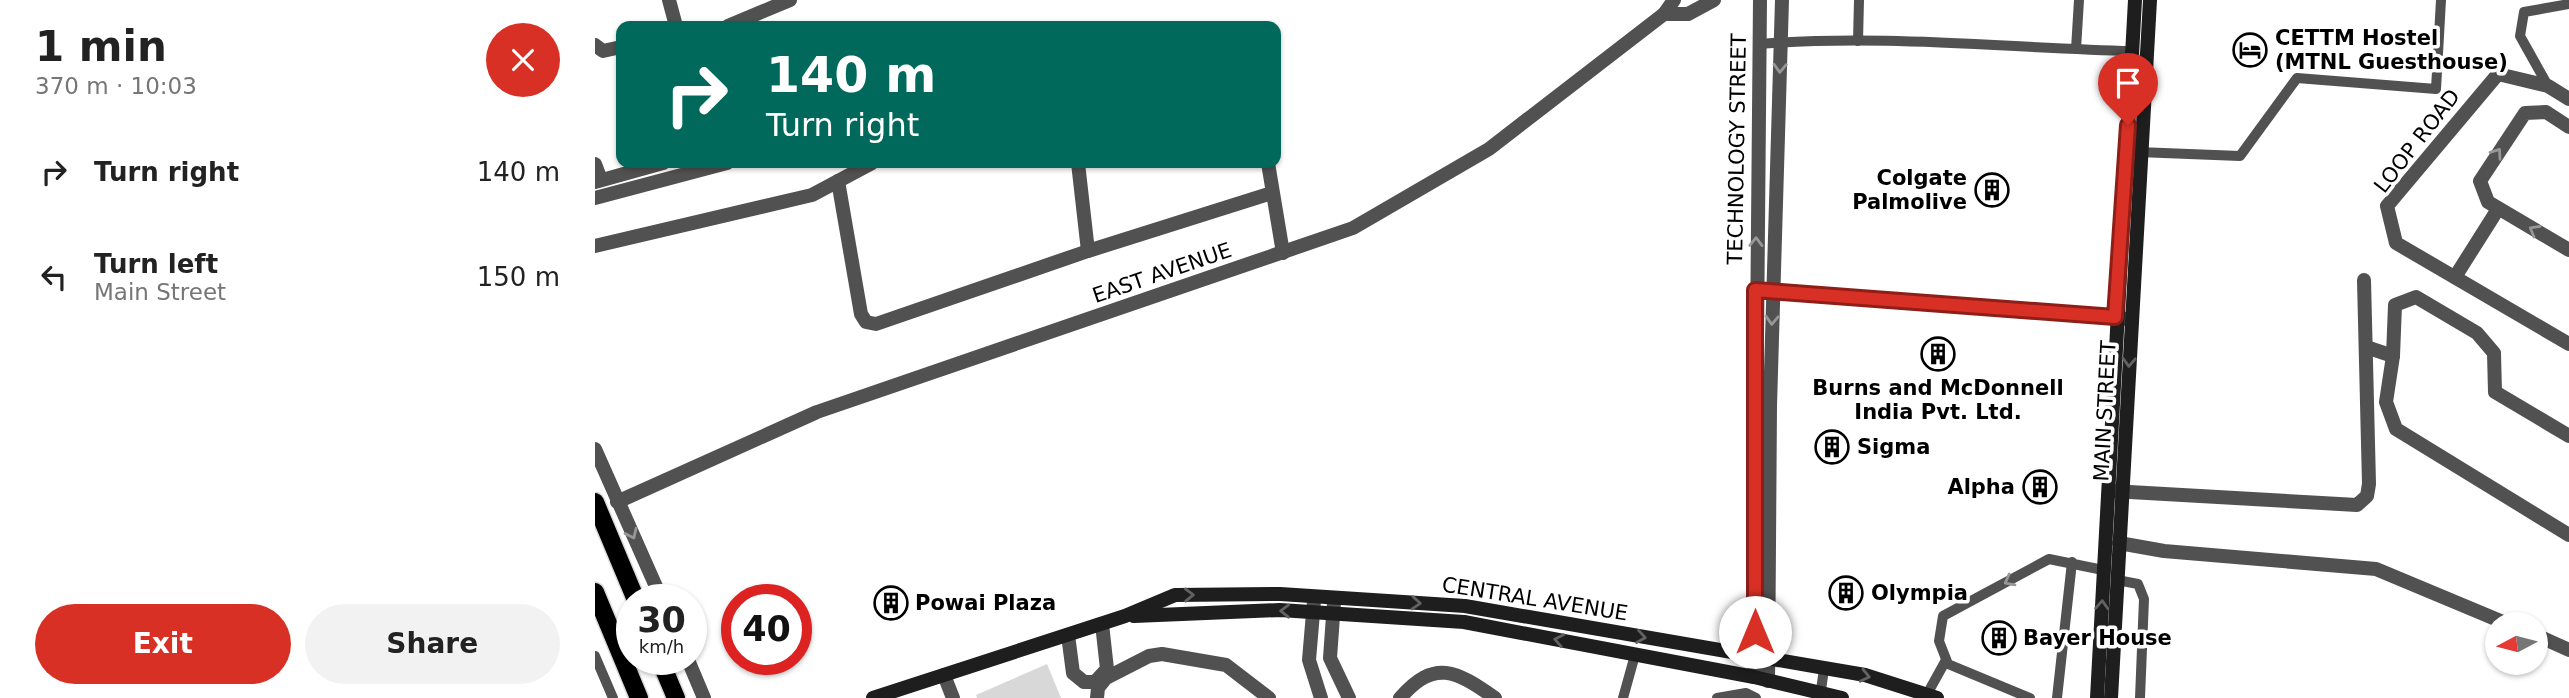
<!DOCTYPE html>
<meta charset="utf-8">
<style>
body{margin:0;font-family:"DejaVu Sans",sans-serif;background:#f2f2f2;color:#222;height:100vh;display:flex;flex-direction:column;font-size:26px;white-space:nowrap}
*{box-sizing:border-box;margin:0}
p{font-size:23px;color:#767676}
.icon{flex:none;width:38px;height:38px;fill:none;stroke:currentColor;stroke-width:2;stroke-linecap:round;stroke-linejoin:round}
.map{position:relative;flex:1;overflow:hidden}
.drawer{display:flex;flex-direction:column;background:#fff;width:595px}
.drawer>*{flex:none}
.hud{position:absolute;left:21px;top:21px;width:665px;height:147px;border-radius:14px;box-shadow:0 2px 5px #0004;background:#00695c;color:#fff;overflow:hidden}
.needle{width:46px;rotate:263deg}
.fabs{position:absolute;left:1890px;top:612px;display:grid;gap:14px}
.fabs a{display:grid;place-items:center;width:63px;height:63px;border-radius:50%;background:#fff;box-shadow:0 2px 5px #0004;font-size:35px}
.speed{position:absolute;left:21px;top:584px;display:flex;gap:14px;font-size:35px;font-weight:700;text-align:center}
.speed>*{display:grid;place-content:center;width:91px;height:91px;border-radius:50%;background:#fff;box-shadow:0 2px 5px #0004;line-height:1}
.speed small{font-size:18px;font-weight:400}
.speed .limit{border:10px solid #d22;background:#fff;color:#111}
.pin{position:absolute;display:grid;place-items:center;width:60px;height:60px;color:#fff;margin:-72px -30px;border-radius:50% 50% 50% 0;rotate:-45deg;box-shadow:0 0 7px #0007}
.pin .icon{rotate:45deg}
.me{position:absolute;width:77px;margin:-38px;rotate:0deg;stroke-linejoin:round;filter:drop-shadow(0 0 5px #0008)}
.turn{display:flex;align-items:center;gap:24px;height:147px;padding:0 35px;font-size:32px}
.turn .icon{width:91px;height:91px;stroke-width:2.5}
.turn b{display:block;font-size:49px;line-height:60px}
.round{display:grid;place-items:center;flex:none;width:74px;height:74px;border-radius:37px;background:#f2f2f2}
.headline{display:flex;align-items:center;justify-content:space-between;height:119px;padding:0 35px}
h1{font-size:42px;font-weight:600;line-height:52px}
.action{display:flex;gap:14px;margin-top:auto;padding:14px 35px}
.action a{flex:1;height:80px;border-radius:42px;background:#d93025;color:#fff;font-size:28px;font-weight:600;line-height:80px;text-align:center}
.action a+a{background:#f2f2f2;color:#222}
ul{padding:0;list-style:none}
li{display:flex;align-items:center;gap:21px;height:105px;padding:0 35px}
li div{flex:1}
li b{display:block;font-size:26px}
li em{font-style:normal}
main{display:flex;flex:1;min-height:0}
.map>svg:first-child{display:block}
.green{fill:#d8d8d8}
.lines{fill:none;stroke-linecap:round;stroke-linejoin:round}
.primary-casing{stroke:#dbdbdb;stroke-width:21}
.service{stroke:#515151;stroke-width:10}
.minor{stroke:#515151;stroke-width:14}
.tertiary{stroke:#515151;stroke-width:14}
.secondary{stroke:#1e1e1e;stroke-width:14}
.primary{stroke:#000;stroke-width:18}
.oneway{stroke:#979797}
.oneway2{stroke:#626262}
.route-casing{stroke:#8d1f18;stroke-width:18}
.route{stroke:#d93025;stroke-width:12}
.labels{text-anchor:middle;stroke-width:7;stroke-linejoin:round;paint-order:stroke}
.poi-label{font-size:21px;font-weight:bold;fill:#000;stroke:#fff;text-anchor:start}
.street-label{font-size:21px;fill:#000;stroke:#fff}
</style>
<main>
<section class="drawer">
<div class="headline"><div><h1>1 min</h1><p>370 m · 10:03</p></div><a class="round" style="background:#d93025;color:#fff"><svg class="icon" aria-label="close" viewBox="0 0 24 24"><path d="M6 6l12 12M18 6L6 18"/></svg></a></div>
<ul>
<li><svg class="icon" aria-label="right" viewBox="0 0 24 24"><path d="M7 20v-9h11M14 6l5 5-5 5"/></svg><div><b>Turn right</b></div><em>140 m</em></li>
<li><svg class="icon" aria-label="left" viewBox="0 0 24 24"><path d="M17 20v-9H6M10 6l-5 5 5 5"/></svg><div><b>Turn left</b><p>Main Street</p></div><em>150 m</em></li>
</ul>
<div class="action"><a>Exit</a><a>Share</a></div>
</section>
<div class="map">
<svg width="1974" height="698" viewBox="0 0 1974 698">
<rect width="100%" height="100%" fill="#fff"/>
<polygon class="green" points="452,664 466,698 382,698 381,695"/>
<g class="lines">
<defs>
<g id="primary">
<polyline points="0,502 41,600"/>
<polyline points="0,592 44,698"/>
<polyline points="65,660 81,698"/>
</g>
</defs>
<use href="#primary" class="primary-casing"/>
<g class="service">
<polyline points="1263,41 1264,0"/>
<path d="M 1164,44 C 1287,34 1413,48 1537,51"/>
<polyline points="1481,49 1484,0"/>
<polyline points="1953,86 1925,36 1929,12 1974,4"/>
<polyline points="1543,152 1645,156 1702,78 1841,89 1846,0"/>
<polyline points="1522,580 1543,584 1549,599 1545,698"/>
<polyline points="0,656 18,698"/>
<polyline points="1225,697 1229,669"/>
<polyline points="1028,698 1040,655"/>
<polyline points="1122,698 1151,693 1161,698"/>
<polyline points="1330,698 1351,660"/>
<polyline points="1435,698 1353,664 1344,641 1348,616 1454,559 1508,570"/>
<polyline points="1462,698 1477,562"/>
</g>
<g class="minor">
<polyline points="74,0 81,26"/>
<polyline points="1069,14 1093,14 1119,0"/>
<polyline points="133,26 195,0"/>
<polyline points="0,45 8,51 26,47"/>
<polyline points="1974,99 1953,86 1903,74 1792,206 1801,243 1974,344"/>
<polyline points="1974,127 1951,112 1930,113 1885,181 1893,202 1974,250"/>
<polyline points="483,163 493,251"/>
<polyline points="673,163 688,253"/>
<polyline points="0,164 6,180"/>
<polyline points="243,181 266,314 271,322 281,324 493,251 677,193"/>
<polyline points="0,182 68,163"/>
<polyline points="0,198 132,163"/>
<polyline points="0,246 217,195 277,163"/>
<polyline points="1860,277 1903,209"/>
<polyline points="1160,290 1532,319"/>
<polyline points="1771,347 1798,356"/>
<polyline points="1974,436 1900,392 1899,353 1882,333 1821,297 1800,305 1798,356 1791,402 1801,429 1974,535"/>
<polyline points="0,449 67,600"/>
<polyline points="1517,491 1762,505 1772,496 1774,484 1769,280"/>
<polyline points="22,502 222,412 758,228 894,149 1069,14 1079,0"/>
<polyline points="1524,543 1569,551 1781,569 1915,625"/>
<polyline points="719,601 714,660 726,698"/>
<polyline points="739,602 735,658 754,698"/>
<polyline points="473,635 478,673 489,682 500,682 512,669 507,624"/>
<polyline points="1941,635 1974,650"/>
<polyline points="93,660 109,698"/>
<polyline points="349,675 358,698"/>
<polyline points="502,698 503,688 511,678 554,656 567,654 631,665 674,698"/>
<path d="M 805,698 C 840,658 861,671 900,698"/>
</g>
<g class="tertiary">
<polyline points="1159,677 1165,0"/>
<polyline points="1173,681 1175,406 1187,0"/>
</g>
<g class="secondary">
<polyline points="539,616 685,610 869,622 1159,677 1247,698"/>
<polyline points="278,698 530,616 580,595 685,594 870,606 1270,675 1342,698"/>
<polyline points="1502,698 1540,0"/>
<polyline points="1516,698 1555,0"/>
</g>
<use href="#primary" class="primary"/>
</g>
<defs><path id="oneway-chevron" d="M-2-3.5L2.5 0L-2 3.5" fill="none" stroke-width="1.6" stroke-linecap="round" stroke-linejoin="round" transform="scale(1.75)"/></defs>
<g class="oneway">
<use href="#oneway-chevron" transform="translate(1185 68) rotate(92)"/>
<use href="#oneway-chevron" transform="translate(1902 153) rotate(-55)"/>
<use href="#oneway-chevron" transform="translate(1939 230) rotate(-150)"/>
<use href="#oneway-chevron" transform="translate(1161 242) rotate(-89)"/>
<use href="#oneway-chevron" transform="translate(1177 320) rotate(92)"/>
<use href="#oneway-chevron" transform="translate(37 534) rotate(65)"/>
<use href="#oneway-chevron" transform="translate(1414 581) rotate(152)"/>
</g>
<g class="oneway2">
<use href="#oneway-chevron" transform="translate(1534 362) rotate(93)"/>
<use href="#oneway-chevron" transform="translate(594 595) rotate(-1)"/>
<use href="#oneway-chevron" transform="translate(821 603) rotate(4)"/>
<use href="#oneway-chevron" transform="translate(1507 605) rotate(-87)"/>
<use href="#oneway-chevron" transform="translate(690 611) rotate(-179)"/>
<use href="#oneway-chevron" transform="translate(1046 637) rotate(10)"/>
<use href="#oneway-chevron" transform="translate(964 640) rotate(-169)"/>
<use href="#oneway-chevron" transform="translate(1270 676) rotate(13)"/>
</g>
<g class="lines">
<defs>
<polyline id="route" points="1160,632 1160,290 1520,317 1533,125"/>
</defs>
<use href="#route" class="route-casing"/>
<use href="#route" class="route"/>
</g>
<defs>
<symbol id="hotel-ring" viewBox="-11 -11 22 22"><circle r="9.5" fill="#fff" stroke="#000" stroke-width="1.5"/><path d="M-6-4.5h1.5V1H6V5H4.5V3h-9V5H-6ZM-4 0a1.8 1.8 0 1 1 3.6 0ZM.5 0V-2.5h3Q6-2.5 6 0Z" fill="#000"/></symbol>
<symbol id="building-ring" viewBox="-11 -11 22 22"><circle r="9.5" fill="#fff" stroke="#000" stroke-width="1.5"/><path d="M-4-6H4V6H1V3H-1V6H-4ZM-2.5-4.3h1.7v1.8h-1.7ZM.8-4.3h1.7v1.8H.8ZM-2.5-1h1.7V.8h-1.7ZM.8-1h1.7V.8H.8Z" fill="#000"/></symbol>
</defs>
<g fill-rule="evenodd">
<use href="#hotel-ring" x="1636" y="31" width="38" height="38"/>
<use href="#building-ring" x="1378" y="171" width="38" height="38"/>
<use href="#building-ring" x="1324" y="335" width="38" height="38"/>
<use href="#building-ring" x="1218" y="428" width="38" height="38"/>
<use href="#building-ring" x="1426" y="468" width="38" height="38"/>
<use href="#building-ring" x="1232" y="574" width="38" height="38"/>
<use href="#building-ring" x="277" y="584" width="38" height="38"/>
<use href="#building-ring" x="1385" y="619" width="38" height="38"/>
</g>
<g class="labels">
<g class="poi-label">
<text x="1680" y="45">CETTM Hostel<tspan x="1680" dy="24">(MTNL Guesthouse)</tspan></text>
<text x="1372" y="185" text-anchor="end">Colgate<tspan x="1372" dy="24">Palmolive</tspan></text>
<text x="1343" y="395" text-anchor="middle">Burns and McDonnell<tspan x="1343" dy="24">India Pvt. Ltd.</tspan></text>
<text x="1262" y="454">Sigma</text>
<text x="1420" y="494" text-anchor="end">Alpha</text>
<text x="1276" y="600">Olympia</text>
<text x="320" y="610">Powai Plaza</text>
<text x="1428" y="645">Bayer House</text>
</g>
<g class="street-label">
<text transform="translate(1822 141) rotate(-52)" y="7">LOOP ROAD</text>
<text transform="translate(1142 149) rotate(-89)" y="7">TECHNOLOGY STREET</text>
<text transform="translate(567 273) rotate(-19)" y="7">EAST AVENUE</text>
<text transform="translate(1510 411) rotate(-87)" y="7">MAIN STREET</text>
<text transform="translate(940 599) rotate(9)" y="7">CENTRAL AVENUE</text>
</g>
</g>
</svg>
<div class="fabs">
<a><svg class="needle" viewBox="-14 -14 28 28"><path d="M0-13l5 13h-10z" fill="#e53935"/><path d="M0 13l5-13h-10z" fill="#767676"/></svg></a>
</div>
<div class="speed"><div>30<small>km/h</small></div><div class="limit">40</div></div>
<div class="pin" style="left:1533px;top:125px;background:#d93025"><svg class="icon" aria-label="arrive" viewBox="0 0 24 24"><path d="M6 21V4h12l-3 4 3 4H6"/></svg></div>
<svg class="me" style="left:1160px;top:632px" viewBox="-20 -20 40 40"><circle r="19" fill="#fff"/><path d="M0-13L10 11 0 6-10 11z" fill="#d93025"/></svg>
<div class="hud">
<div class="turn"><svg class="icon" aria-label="right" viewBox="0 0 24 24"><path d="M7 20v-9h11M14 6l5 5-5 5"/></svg><div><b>140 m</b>Turn right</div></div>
</div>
</div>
</main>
